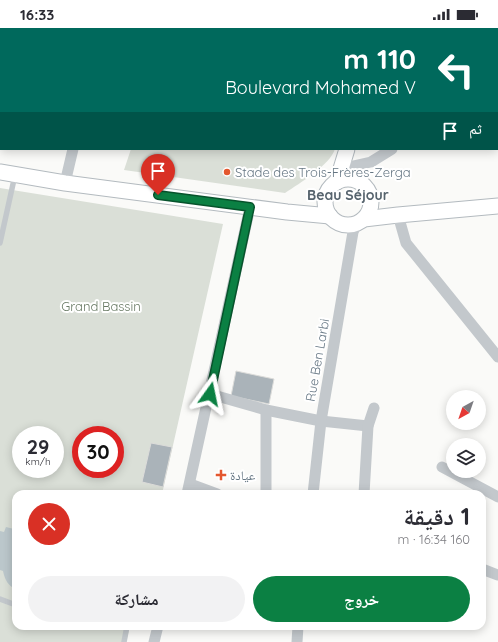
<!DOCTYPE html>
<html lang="ar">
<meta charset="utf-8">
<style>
body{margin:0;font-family:Quicksand,"Noto Naskh Arabic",sans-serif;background:#f2f2f3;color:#2b2b33;direction:rtl;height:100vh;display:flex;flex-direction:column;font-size:15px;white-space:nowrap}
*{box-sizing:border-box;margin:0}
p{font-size:13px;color:#7c7c81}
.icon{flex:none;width:22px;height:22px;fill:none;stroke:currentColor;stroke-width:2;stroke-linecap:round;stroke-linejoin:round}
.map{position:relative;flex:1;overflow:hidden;direction:ltr}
.drawer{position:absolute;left:12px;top:462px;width:474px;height:140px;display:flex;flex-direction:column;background:#fff;border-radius:12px;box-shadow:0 2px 10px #0003;direction:rtl}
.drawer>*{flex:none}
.banner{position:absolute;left:0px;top:0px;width:498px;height:122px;box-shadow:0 2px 10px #0003;direction:rtl;background:#00695c;color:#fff;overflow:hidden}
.needle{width:26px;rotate:220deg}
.controls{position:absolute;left:446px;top:362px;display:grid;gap:8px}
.controls a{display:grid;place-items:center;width:40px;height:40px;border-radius:50%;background:#fff;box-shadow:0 2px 10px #0003;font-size:20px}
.speed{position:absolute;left:12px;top:398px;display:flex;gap:8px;font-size:20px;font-weight:700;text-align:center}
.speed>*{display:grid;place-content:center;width:52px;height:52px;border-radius:50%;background:#fff;box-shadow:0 2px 10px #0003;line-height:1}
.speed small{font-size:10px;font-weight:400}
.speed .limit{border:6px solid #d22;background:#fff;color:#111}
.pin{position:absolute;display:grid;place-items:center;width:34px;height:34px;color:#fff;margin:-41px -17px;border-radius:50% 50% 50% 0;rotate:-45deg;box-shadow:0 0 4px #0007}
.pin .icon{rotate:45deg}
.me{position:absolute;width:44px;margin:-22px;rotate:12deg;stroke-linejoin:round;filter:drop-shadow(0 0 3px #0008)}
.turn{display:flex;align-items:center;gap:14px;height:84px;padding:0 16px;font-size:18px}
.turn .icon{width:52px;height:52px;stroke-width:2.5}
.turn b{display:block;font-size:28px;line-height:34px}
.then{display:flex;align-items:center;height:38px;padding:0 16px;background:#0003;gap:8px;font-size:15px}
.round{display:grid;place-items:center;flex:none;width:42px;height:42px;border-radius:21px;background:#f2f2f3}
.headline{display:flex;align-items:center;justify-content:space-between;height:68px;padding:0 16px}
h1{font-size:24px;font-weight:700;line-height:30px}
.button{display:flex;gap:8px;margin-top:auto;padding:8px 16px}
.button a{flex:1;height:46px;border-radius:24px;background:#0b8043;color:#fff;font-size:16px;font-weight:700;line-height:46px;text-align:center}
.button a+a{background:#f2f2f3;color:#2b2b33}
.status{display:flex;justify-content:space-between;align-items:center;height:28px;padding:0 20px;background:#fff;direction:ltr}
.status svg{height:11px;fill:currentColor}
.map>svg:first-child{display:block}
.green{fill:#dadfd7;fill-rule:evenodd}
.water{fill:#bbc7cb}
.building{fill:#aab3b9;stroke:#dcdcda}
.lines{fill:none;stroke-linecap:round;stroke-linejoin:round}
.secondary-casing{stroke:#b3babf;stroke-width:17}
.service{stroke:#c3c8cc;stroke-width:5.5}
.minor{stroke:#c3c8cc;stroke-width:11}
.secondary{stroke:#fff;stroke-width:15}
.route-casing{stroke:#07532c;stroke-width:10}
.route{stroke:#0b8043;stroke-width:7}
.poi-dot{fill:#e4572e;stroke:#fff;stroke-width:1.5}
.labels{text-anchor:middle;stroke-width:4;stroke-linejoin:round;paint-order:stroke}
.poi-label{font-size:13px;fill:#657683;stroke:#fff;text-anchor:start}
.park-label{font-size:13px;fill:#687a64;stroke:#fff}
.street-label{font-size:13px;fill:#657683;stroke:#fff}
.neighbourhood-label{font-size:14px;font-weight:bold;fill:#57646e;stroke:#fff}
</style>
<div class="status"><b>16:33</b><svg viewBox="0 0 49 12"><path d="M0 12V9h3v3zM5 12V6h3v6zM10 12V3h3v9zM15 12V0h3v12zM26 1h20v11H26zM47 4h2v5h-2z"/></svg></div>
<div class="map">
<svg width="498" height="614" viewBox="0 0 498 614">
<rect width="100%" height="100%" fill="#fafaf8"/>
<g class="green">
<polygon points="169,0 353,0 169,1"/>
<path d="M 131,121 L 335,121 C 330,137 300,155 285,165 L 124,142 Z"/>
<path d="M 0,160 L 223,196 L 162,466 L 16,466 L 16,598 L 130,598 L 126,614 L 0,614 ZM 21,407 L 55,407 L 55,441 L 21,441 ZM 81,407 L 115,407 L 115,441 L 81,441 Z"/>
</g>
<path class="water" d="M 16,498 L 16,561 C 8,558 5,552 3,543 L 0,542 L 0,503 L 4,504 L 6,499 L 14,501 Z"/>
<g class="building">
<polygon points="236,343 274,351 269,376 231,368"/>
<polygon points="151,415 172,419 163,459 142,454"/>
</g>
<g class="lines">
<defs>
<g id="secondary">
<polyline points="367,1 367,0"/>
<polyline points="0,144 65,155 287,184 330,188"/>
<circle cx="348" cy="174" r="23"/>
<polyline points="337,154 347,121"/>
<polyline points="364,191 398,187 498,178"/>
</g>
</defs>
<use href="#secondary" class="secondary-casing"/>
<g class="service">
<polyline points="0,215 15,147"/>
<polyline points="0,571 16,577"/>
<polyline points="124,614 127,598"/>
</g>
<g class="minor">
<polyline points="101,1 101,0"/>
<polyline points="458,1 459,0"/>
<polyline points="497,32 498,30"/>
<polyline points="497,50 498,50"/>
<polyline points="353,138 371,134 392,121"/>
<polyline points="65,155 73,121"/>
<polyline points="398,187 406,215 498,329"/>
<polyline points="210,366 266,382 321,393 368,398"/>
<polyline points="442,439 498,469"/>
<polyline points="190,456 217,466"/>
<polyline points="187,466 250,179"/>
<polyline points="266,466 266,382"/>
<polyline points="313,466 321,393 353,204 356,197"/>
<polyline points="364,466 368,398 374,380"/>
<polyline points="482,541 498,547"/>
<polyline points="154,614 158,598"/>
<polyline points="297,614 298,598"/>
</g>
<use href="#secondary" class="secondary"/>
</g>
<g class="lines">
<defs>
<polyline id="route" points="158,167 250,179 210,366"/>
</defs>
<use href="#route" class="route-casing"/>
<use href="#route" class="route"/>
</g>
<g class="poi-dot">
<circle cx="227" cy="144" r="4"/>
<path d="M219 441h4v4h4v4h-4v4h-4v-4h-4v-4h4z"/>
</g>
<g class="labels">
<g class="poi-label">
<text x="235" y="149">Stade des Trois-Frères-Zerga</text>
<text x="230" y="452">عيادة</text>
</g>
<g class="park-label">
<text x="101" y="283">Grand Bassin</text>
</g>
<g class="street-label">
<text transform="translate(317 332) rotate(-80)" y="5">Rue Ben Larbi</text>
</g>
<g class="neighbourhood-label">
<text x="348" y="172">Beau Séjour</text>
</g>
</g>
</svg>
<div class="controls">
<a><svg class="needle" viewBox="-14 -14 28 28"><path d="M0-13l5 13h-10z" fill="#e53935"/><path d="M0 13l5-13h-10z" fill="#7c7c81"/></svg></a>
<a><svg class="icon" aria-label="layers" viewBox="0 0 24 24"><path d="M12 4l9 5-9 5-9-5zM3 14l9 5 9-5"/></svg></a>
</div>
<div class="speed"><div>29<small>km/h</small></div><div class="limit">30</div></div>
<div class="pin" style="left:158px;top:167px;background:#d93025"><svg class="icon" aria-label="arrive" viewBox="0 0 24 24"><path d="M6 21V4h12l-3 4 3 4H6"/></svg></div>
<svg class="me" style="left:210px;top:366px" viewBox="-20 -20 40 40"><path d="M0-17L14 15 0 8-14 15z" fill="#0b8043" stroke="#fff" stroke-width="4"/></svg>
<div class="banner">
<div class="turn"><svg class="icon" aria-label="left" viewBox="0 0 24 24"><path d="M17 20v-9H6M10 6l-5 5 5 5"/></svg><div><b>110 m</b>Boulevard Mohamed V</div></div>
<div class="then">ثم<svg class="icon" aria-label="arrive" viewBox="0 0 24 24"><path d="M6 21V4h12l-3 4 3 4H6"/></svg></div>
</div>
<section class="drawer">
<div class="headline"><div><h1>1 دقيقة</h1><p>160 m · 16:34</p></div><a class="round" style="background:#d93025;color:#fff"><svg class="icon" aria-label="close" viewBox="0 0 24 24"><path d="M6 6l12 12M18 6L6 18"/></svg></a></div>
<div class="button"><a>خروج</a><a>مشاركة</a></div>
</section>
</div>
